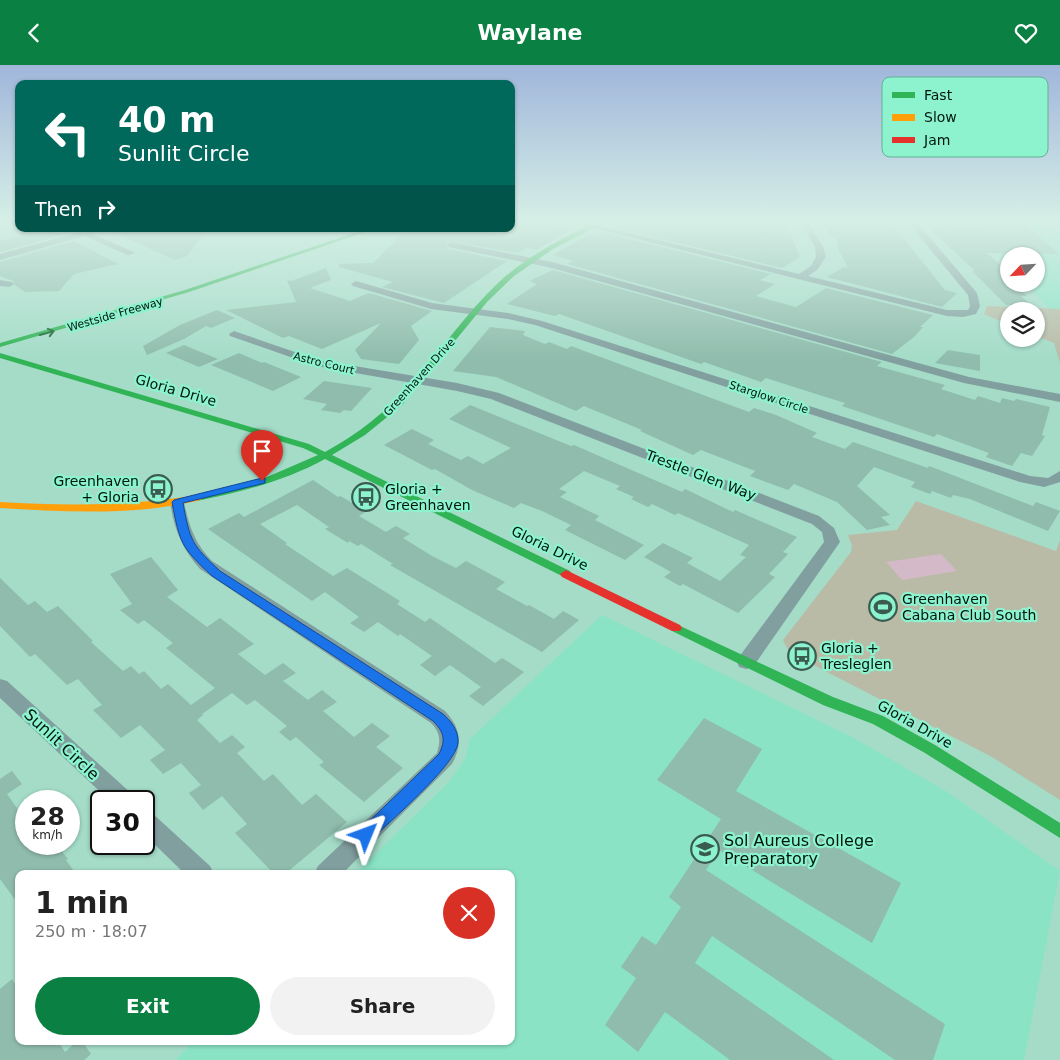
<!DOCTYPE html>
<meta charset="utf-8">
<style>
body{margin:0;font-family:"DejaVu Sans",sans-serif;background:#f2f2f2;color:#222;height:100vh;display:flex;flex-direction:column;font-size:19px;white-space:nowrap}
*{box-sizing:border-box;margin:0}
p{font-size:16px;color:#767676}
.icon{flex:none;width:28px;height:28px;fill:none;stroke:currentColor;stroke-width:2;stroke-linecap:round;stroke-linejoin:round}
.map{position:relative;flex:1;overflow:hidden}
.sheet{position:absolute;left:15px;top:805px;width:500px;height:175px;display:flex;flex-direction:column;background:#fff;border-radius:10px;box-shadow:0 1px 4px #0004}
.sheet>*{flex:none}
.hud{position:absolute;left:15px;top:15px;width:500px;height:152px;border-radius:10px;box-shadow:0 1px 4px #0004;background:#00695c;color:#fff;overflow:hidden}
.needle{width:32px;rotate:245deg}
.controls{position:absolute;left:1000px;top:182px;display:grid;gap:10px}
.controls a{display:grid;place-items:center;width:45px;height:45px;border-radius:50%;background:#fff;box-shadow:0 1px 4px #0004;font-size:25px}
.speed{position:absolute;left:15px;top:725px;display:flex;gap:10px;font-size:25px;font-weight:700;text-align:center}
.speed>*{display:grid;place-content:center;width:65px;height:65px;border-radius:50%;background:#fff;box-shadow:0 1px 4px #0004;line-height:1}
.speed small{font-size:12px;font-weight:400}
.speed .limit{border:2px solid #111;border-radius:8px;background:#fff;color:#111}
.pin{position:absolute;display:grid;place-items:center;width:42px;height:42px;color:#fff;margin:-51px -21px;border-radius:50% 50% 50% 0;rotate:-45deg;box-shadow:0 0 5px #0007}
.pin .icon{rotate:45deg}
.me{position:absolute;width:55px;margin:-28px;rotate:46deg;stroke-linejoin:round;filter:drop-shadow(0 0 4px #0008)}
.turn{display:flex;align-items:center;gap:18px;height:105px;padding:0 20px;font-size:22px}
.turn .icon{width:65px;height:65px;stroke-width:2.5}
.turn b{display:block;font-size:35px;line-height:42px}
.then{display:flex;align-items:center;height:48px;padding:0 20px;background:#0003;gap:10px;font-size:19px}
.round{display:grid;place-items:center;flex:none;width:52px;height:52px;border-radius:26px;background:#f2f2f2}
.headline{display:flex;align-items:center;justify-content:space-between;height:85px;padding:0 20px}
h1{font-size:30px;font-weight:700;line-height:38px}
.action{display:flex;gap:10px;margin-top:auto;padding:10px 20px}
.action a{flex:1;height:58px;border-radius:30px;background:#0b8043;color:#fff;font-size:20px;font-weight:700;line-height:58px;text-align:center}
.action a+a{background:#f2f2f2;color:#222}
header{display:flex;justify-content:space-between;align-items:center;height:65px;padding:0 20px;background:#0b8043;color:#fff;font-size:22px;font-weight:700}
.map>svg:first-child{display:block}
.built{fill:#8be3c5}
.green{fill:#b9bba6}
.water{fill:#d4b9c8}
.building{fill:#8fbcac}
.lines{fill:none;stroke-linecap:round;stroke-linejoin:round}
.street{fill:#829f9f;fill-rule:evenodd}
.fast{fill:#30b455;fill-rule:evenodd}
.slow{fill:#ff9f0a;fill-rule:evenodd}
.jam{fill:#e5322d;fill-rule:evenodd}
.oneway{stroke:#186532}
.route{fill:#1a73e8;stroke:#114b97}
.labels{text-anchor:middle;stroke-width:4.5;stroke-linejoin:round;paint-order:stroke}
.far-street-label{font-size:11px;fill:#01160f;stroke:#8df3cf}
.street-label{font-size:14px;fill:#01160f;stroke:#8df3cf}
.poi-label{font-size:14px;fill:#01160f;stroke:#8df3cf;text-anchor:start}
.near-street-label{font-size:16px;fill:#01160f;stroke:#8df3cf}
.near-poi-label{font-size:16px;fill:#01160f;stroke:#8df3cf;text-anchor:start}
.key{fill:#8df3cf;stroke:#63b195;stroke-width:1}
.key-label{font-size:14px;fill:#01160f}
</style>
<header><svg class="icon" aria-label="back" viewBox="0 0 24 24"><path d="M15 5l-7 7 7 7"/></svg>Waylane<svg class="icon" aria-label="heart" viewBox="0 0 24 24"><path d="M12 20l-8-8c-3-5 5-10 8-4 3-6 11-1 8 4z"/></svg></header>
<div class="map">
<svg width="1060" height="995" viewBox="0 0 1060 995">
<rect width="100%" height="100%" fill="#a4dcc8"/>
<g class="built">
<polygon points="963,155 1060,155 1060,244 1050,244 1026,219 1036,219 1036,191 1009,191 1009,202"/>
<polygon points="602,550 854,673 949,728 1060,806 1024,995 175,995 194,976 511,976 511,809 355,809 450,716 465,694 470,674"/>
</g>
<g class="green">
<polygon points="987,241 1060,244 1060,298 1054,278 1036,271 1036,246 1009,246 1009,260 984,249"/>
<polygon points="916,436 1056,486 1060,475 1060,735 992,692 794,590 788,585 783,575 851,487 852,481 848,470 897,465"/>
</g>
<polygon class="water" points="941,489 957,506 902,515 886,497"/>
<g class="building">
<polygon points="523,155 534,158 538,156 571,165 536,185 527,182 518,188 447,176 448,184 507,196 444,238 382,222 393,217 339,202 339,199 373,198 402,169 422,164 436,164 446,168 449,164 467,164 466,166 479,166 511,173 511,159"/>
<polygon points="635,155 781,155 789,165 800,192 782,203 616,163"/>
<polygon points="820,155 889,155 945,225 957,228 942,242 827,212 844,202 848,203 839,186 836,171 832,173"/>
<polygon points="979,155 1020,155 1059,189 987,188 1005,204 1000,204 1007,210 1004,210 1009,214 1009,219 1014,219 1027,231 1021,231 1031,240 1006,240 972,206 975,206 928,162 940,162 934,157 955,156 960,162 978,162"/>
<polygon points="8,164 52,164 63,170 0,187 0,176 20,171"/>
<polygon points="106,164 208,164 187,191 175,195"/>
<polygon points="605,168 771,209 760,215 775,219 756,231 796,242 826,223 933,250 920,262 923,262 914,272 892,289 567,199 573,196 553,190 590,169 596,171"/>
<polygon points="74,176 118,199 74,209 59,226 25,227 15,220 13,216 0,211 0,197"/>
<polygon points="326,203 331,215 310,223 350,236 369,228 432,246 411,261 419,275 399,299 361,294 355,285 381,258 322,284 289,271 283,273 226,245 296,237 287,215 291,216"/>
<polygon points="553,205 882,297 877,301 945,320 941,324 975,335 978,331 1000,338 1002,333 1014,336 1016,334 1050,342 1042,370 1045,371 1032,391 1021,388 1012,401 986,392 989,388 937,369 934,372 842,341 845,338 816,329 766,313 761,317 704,297 701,299 559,249 555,251 507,239 537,219 529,216"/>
<polygon points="217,245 235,253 211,263 206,261 184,274 147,290 143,281 180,260"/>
<polygon points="490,262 525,266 523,270 545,279 549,277 567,284 571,281 749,347 754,343 776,350 817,368 812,372 845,384 853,377 928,403 929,401 1033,441 1036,437 1060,446 1048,466 970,434 953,430 951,433 932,426 930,429 911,422 915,417 874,402 857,421 890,450 881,452 890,460 867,465 837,437 794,419 788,425 750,411 755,406 701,385 693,390 640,366 642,365 584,341 576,346 496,312 453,306"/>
<polygon points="184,280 218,294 199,302 166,288"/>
<polygon points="948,285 980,290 980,306 935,298"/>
<polygon points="239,288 262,298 264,297 301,312 273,326 211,300"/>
<polygon points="324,316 372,323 351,346 344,345 340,348 321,345 327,339 303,334"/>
<polygon points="470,340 571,381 574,380 682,427 685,424 733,447 735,445 797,472 783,487 788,489 769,509 775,512 738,548 683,519 680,521 664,512 671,507 644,492 663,478 693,493 687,498 720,516 746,492 740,490 749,480 678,448 675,450 652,439 648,442 631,434 634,432 616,424 620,421 584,406 559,424 567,427 560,432 599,451 595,455 644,480 625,495 565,465 571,460 542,446 521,438 514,443 472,425 435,404 432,405 384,380 412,364 434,375 428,379 461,395 468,391 483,399 511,383 449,354"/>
<polygon points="313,415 338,432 340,431 367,446 359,451 386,467 396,461 410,469 403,473 432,491 456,503 466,496 505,517 496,524 527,541 529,540 554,554 563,546 579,555 542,587 390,500 393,499 361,479 358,481 349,476 348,478 325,464 329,462 297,440 260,459 287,478 285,479 333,511 347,503 400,536 397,539 425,557 430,553 495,598 502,593 524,607 483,641 469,631 481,622 450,600 435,611 420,600 432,591 400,569 398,571 378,557 364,567 350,558 359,552 325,527 312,536 208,464 239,448 244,452"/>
<polygon points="151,492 178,525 167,532 207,562 220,553 254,579 238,589 265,610 283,598 296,608 283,616 308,635 322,625 337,637 323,646 354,672 372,658 390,671 376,682 403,703 364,737 319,700 324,697 296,672 290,676 279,667 287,661 255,635 247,640 232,628 202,649 203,650 197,655 220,678 232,670 245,682 237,688 264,716 273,709 302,740 316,729 347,757 285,809 274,809 235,768 247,759 222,731 203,745 189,728 201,720 181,698 163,709 150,695 165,685 140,660 121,673 93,645 102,640 78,614 67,620 35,589 30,592 0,561 0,513 28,540 35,536 47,547 58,541 93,576 91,577 123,606 131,601 139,609 144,606 161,624 168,619 191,640 215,623 166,583 173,578 144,555 138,559 120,545 132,539 110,509"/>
<polygon points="704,653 762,684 736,726 901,818 872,878 719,785 706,805 945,959 933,995 895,995 712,871 695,898 834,995 730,995 665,947 638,987 605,960 636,913 621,902 642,871 656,880 681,842 669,832 721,754 657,715"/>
<polygon points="12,706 22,719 7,729 26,756 26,779 56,779 68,794 66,795 76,809 19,809 19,840 0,814 0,714"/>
<polygon points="12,914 19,925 19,976 58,976 65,987 77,976 82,976 91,989 84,995 0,995 0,924"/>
</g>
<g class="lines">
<g class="street">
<polygon points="561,155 576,155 799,209 811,201 816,192 815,182 799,155 807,155 823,182 826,192 817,205 808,211 947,245 968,245 970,241 968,230 906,155 915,155 977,228 980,241 976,249 963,252 947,251"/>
<polygon points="91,164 104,164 93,169 136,188 128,190 84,171 0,195 0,189"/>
<polygon points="451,177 552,197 969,312 1060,329 1060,337 964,318 548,202 448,182 448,178"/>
<polygon points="0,215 12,217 14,219 9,222 0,221"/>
<polygon points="356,216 432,238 508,248 542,256 1030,411 1048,413 1060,406 1060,417 1044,422 1020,417 535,260 508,254 431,244 353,221 351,219"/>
<polygon points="234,266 318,295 457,318 499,328 819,451 834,463 840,477 753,602 746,604 739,602 737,597 739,592 824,477 822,467 812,459 491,334 457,326 316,301 230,271 229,269"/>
<path d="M 177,433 L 184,437 C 189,461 195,479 212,496 L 445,646 C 461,663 463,679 452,699 L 342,809 L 314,809 L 318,801 L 437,688 C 441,675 440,667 431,658 L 200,504 C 182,484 174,464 170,437 Z"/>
<polygon points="0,614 7,616 132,729 135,736 110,736 0,633"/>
<polygon points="144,745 152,748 210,801 214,809 185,809 144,769"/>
</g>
<g class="fast">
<path d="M 601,155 L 609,155 L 553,184 L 514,211 L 487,237 L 402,340 L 365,370 L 332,390 L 570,506 L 572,509 L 566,513 L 325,394 C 285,416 241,427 197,436 L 193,435 L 192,433 L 193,431 L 267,412 L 318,390 L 303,383 L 0,293 L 0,288 L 309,379 L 325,387 C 358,369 386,347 411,319 C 441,286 465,249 498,218 C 527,191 564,172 601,155 Z"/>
<polygon points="366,164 374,164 189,227 0,282 0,278 185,225"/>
<polygon points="676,559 833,632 883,651 935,680 1060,758 1060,773 925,688 873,659 823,640 672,566 670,563 672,560"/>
</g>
<path class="slow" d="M 197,430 L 202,433 L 201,435 C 136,451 66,447 0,443 L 0,437 C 67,441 131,441 197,430 Z"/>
<polygon class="jam" points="566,505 680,560 682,563 680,566 672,566 562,512 560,509"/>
</g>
<defs><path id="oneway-shaft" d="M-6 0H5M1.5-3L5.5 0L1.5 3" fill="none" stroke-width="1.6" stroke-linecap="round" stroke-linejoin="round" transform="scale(1.25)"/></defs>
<use class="oneway" href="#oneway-shaft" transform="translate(47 268) rotate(-15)"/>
<linearGradient id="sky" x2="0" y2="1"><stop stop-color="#a0b6db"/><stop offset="0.53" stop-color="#d6efe6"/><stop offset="1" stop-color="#d6efe6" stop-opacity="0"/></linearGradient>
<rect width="1060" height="295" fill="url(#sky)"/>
<path class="route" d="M 262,413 L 265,413 L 265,418 L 183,438 C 190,476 192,480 220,506 L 443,649 C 451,656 459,666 458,678 C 456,700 389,757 371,775 L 366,777 L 360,775 L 358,770 L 360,765 L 439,689 C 446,675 444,667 433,656 L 212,511 C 181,482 180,479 172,437 L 174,435 Z"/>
<defs>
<symbol id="bus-ring" viewBox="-11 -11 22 22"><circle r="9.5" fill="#8df3cf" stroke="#3a5b50" stroke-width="1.5"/><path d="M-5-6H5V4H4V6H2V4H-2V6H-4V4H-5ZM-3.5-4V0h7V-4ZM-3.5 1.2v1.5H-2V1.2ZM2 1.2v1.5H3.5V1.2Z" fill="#3a5b50"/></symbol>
<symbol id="stadium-ring" viewBox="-11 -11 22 22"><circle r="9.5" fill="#8df3cf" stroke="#3a5b50" stroke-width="1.5"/><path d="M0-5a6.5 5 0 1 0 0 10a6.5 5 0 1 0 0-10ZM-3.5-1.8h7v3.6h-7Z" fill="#3a5b50"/></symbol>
<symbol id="school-ring" viewBox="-11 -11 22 22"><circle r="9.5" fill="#8df3cf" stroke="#3a5b50" stroke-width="1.5"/><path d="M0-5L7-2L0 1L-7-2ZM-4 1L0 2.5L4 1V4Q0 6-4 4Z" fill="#3a5b50"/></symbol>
</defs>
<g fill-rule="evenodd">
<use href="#bus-ring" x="142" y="408" width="32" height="32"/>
<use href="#bus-ring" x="350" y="416" width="32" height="32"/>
<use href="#stadium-ring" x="867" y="526" width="32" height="32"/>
<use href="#bus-ring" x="786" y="575" width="32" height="32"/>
<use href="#school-ring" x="689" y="768" width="32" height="32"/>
</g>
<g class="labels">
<g class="far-street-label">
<text transform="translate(115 249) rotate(-16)" y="4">Westside Freeway</text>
<text transform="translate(324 298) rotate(14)" y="4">Astro Court</text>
<text transform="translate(419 312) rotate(-48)" y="4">Greenhaven Drive</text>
<text transform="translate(769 332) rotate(18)" y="4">Starglow Circle</text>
</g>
<g class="street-label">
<text transform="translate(176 325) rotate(16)" y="5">Gloria Drive</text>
<text transform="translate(701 410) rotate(21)" y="5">Trestle Glen Way</text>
<text transform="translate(550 483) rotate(26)" y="5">Gloria Drive</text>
<text transform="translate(915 659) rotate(29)" y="5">Gloria Drive</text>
</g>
<g class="poi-label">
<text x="139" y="421" text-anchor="end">Greenhaven<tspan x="139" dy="16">+ Gloria</tspan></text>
<text x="385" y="429">Gloria +<tspan x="385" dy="16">Greenhaven</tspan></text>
<text x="902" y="539">Greenhaven<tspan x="902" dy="16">Cabana Club South</tspan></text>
<text x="821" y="588">Gloria +<tspan x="821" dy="16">Tresleglen</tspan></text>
</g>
<g class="near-street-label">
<text transform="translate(62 679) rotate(43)" y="6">Sunlit Circle</text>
</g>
<g class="near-poi-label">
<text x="724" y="781">Sol Aureus College<tspan x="724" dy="18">Preparatory</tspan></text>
</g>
</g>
<rect x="882" y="12" width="166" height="80" rx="8" class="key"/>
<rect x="892" y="27" width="23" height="6" fill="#30b455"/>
<rect x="892" y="49" width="23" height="7" fill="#ff9f0a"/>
<rect x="892" y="72" width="23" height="6" fill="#e5322d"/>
<g class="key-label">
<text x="924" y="35">Fast</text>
<text x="924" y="57">Slow</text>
<text x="924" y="80">Jam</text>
</g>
</svg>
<div class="controls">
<a><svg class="needle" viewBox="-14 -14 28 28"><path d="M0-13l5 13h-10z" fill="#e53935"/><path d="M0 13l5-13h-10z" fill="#767676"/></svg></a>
<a><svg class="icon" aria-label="layers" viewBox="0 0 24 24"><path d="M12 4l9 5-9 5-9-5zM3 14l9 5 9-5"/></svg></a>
</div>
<div class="speed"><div>28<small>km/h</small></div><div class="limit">30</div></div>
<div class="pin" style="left:262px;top:416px;background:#d93025"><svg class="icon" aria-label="arrive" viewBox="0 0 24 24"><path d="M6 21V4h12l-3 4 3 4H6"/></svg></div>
<svg class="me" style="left:366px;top:770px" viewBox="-20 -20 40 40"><path d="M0-17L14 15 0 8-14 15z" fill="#1a73e8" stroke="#fff" stroke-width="4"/></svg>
<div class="hud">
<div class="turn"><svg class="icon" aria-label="left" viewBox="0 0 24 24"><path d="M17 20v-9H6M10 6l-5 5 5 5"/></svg><div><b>40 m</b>Sunlit Circle</div></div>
<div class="then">Then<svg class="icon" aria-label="right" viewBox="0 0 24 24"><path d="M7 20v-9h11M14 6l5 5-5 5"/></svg></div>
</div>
<section class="sheet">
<div class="headline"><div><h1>1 min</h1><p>250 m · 18:07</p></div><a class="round" style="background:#d93025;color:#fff"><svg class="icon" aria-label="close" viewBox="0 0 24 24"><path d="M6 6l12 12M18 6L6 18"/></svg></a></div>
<div class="action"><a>Exit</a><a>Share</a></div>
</section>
</div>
